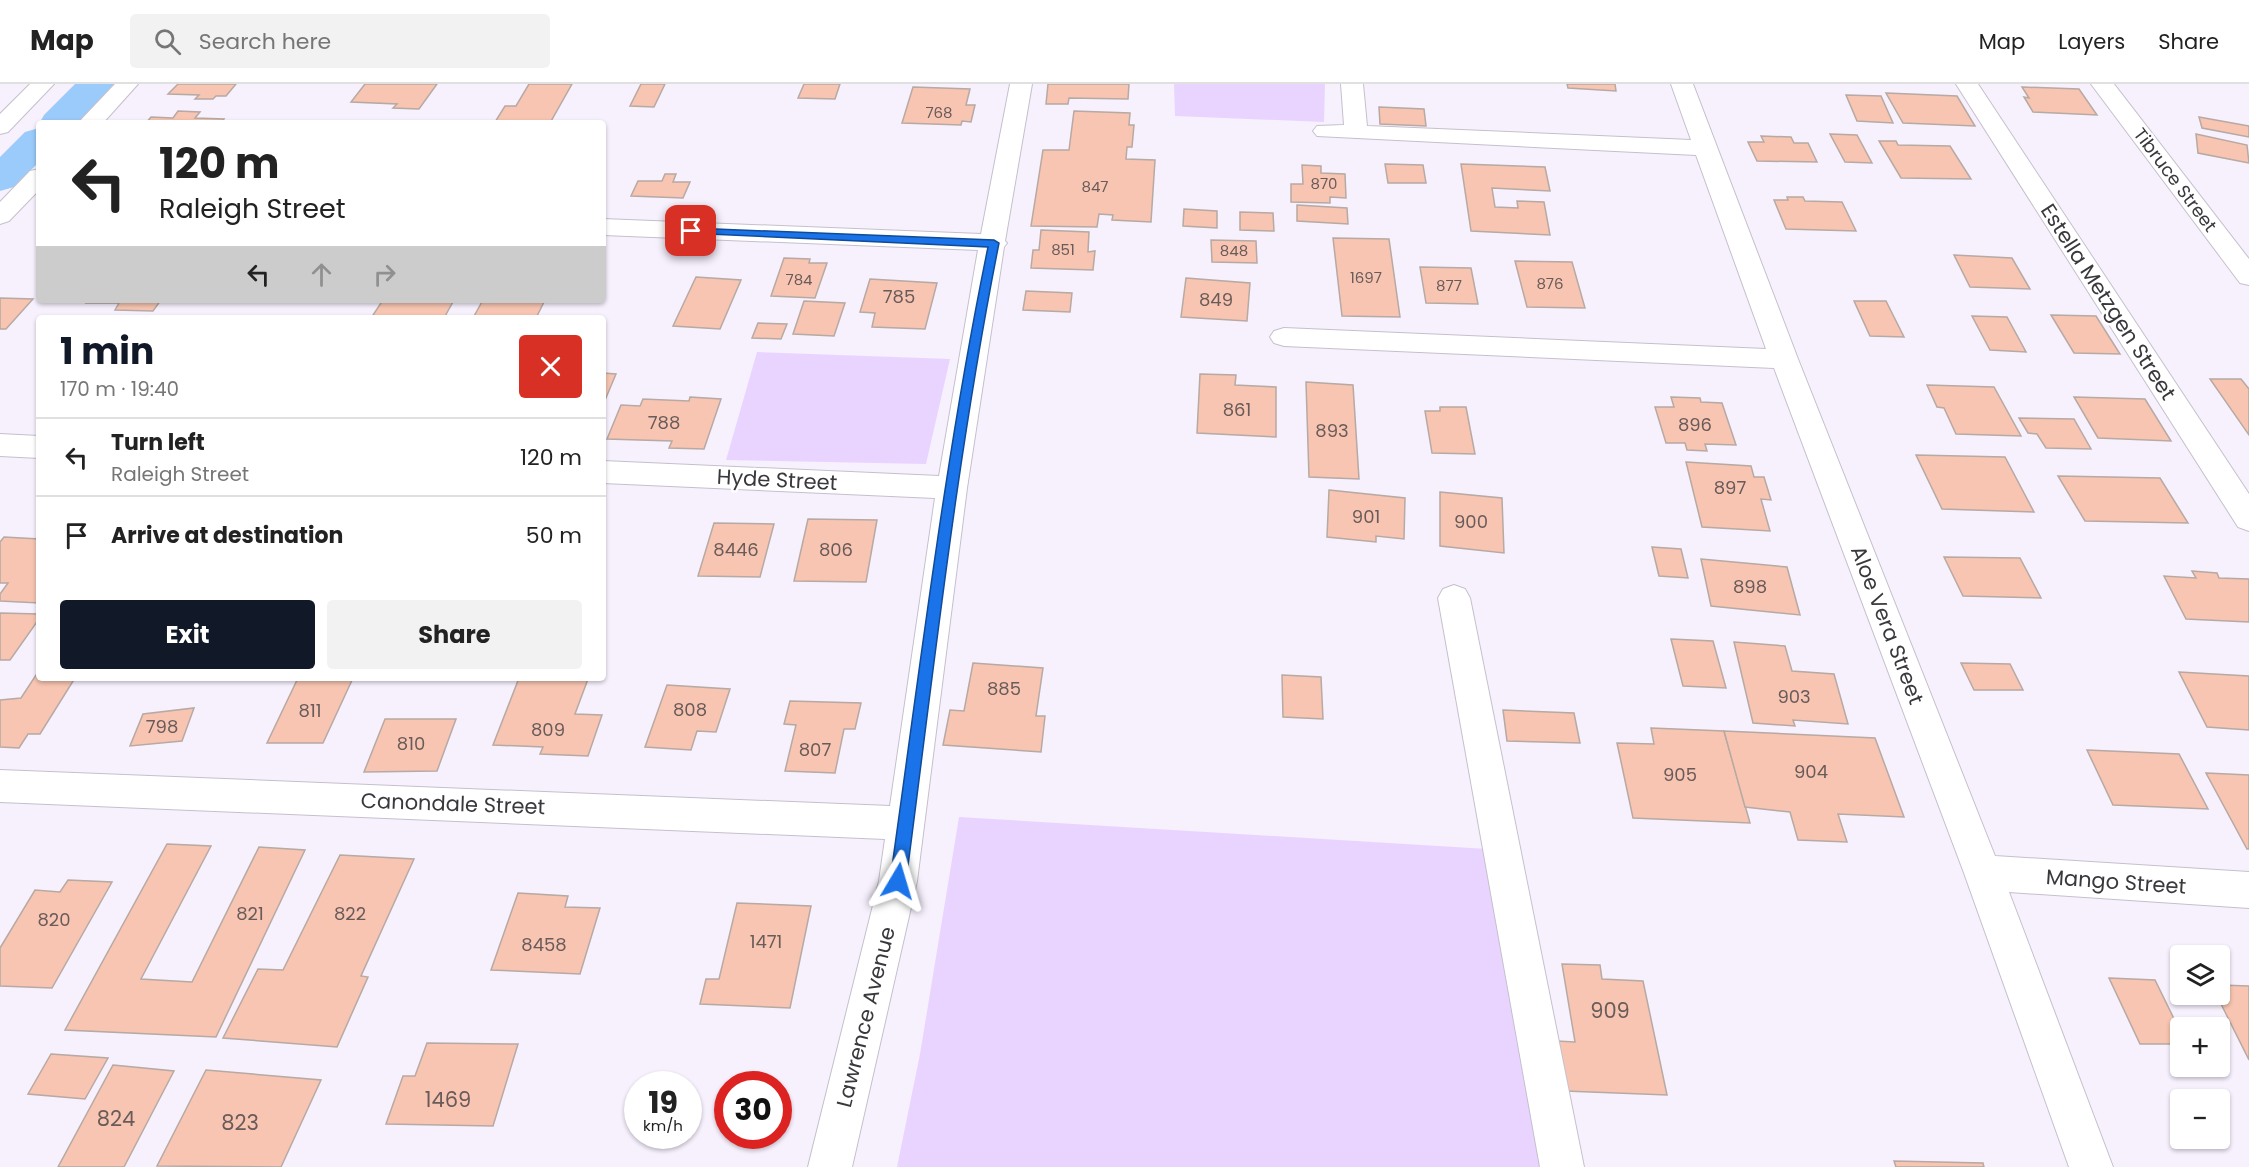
<!DOCTYPE html>
<meta charset="utf-8">
<style>
body{margin:0;font-family:Poppins,sans-serif;background:#f2f2f2;color:#222;height:100vh;display:flex;flex-direction:column;font-size:22px;white-space:nowrap}
*{box-sizing:border-box;margin:0}
p{font-size:20px;color:#767676}
.icon{flex:none;width:33px;height:33px;fill:none;stroke:currentColor;stroke-width:2;stroke-linecap:round;stroke-linejoin:round}
.map{position:relative;flex:1;overflow:hidden}
.drawer{position:absolute;left:36px;top:231px;width:570px;height:366px;display:flex;flex-direction:column;background:#fff;border-radius:6px;box-shadow:0 2px 4px #0004}
.drawer>*{flex:none}
.top-card{position:absolute;left:36px;top:36px;width:570px;height:183px;border-radius:6px;box-shadow:0 2px 4px #0004;background:#fff;color:#222;overflow:hidden}
.fabs{position:absolute;left:2170px;top:861px;display:grid;gap:12px}
.fabs a{display:grid;place-items:center;width:60px;height:60px;border-radius:6px;background:#fff;box-shadow:0 2px 4px #0004;font-size:30px}
.speed{position:absolute;left:624px;top:987px;display:flex;gap:12px;font-size:30px;font-weight:700;text-align:center}
.speed>*{display:grid;place-content:center;width:78px;height:78px;border-radius:50%;background:#fff;box-shadow:0 2px 4px #0004;line-height:1}
.speed small{font-size:15px;font-weight:400}
.speed .limit{border:9px solid #d22;background:#fff;color:#111}
.pin{position:absolute;display:grid;place-items:center;width:51px;height:51px;color:#fff;margin:-26px;border-radius:12px;box-shadow:0 3px 9px #0006}
.me{position:absolute;width:66px;margin:-33px;rotate:7deg;stroke-linejoin:round;filter:drop-shadow(0 0 4px #0008)}
.turn{display:flex;align-items:center;gap:21px;height:126px;padding:0 24px;font-size:27px}
.turn .icon{width:78px;height:78px;stroke-width:2.5}
.turn b{display:block;font-size:42px;line-height:51px}
.lanes{display:flex;align-items:center;height:57px;padding:0 24px;background:#0003;justify-content:center;gap:30px;direction:ltr}
.lanes .off{opacity:.35}
.round{display:grid;place-items:center;flex:none;width:63px;height:63px;border-radius:6px;background:#f2f2f2}
.head{display:flex;align-items:center;justify-content:space-between;height:102px;padding:0 24px}
h1{font-size:36px;font-weight:700;line-height:45px;color:#111827}
.action{display:flex;gap:12px;margin-top:auto;padding:12px 24px}
.action a{flex:1;height:69px;border-radius:6px;background:#111827;color:#fff;font-size:24px;font-weight:700;line-height:69px;text-align:center}
.action a+a{background:#f2f2f2;color:#222}
ul{padding:0;list-style:none}
li{display:flex;align-items:center;gap:18px;height:78px;padding:0 24px;border-top:2px solid #e0e0e0}
li div{flex:1}
li b{display:block;font-size:22px}
li em{font-style:normal}
header{display:flex;align-items:center;gap:36px;box-sizing:border-box;height:84px;padding:0 30px;background:#fff;border-bottom:2px solid #e0e0e0}
header strong{font-size:28px}
nav{display:flex;gap:33px;margin-inline-start:auto;font-size:21px}
.search{width:420px;height:54px;background:#f2f2f2;display:flex;align-items:center;gap:15px;box-sizing:border-box;padding:0 21px;border-radius:6px;color:#767676;font-size:22px}
.map>svg:first-child{display:block}
.green{fill:#e9d4ff}
.lines{fill:none;stroke-linecap:round;stroke-linejoin:round}
.canal{fill:#9acbfa;fill-rule:evenodd}
.building{fill:#f7c5b1;stroke:#b7a9a3;stroke-width:1.5}
.minor-casing{stroke:#c5c0cc;stroke-width:2}
.minor{fill:#fff;fill-rule:evenodd}
.route{fill:#1a73e8;stroke:#114b97;stroke-width:1.5}
.labels{text-anchor:middle;stroke-width:5;stroke-linejoin:round;paint-order:stroke}
.far-number-label{font-size:15px;fill:#695b5a}
.far-street-label{font-size:18px;fill:#3a383d;stroke:#fff}
.number-label{font-size:18px;fill:#695b5a}
.street-label{font-size:21px;fill:#3a383d;stroke:#fff}
.near-number-label{font-size:21px;fill:#695b5a}
</style>
<header>
<strong>Map</strong>
<div class="search"><svg class="icon" aria-label="search" viewBox="0 0 24 24"><circle cx="10" cy="10" r="6"/><path d="M15 15l6 6"/></svg>Search here</div>
<nav><a>Map</a><a>Layers</a><a>Share</a></nav>
</header>
<div class="map">
<svg width="2249" height="1083" viewBox="0 0 2249 1083">
<rect width="100%" height="100%" fill="#f7f1fe"/>
<g class="green">
<polygon points="1174,0 1325,0 1324,38 1175,32"/>
<polygon points="757,268 950,275 926,380 726,376"/>
<polygon points="959,733 1504,766 1545,1083 897,1083 920,970"/>
</g>
<g class="lines">
<g class="canal">
<polygon points="75,0 114,0 78,39 39,40 44,31"/>
<polygon points="39,44 39,78 14,103 0,107 0,73 25,48"/>
</g>
</g>
<g class="building">
<polygon points="178,0 236,0 226,12 216,12 213,15 195,15 199,11 168,10"/>
<polygon points="365,0 437,0 419,25 393,24 397,20 351,18"/>
<polygon points="529,0 572,0 550,39 495,38 505,22 516,22"/>
<polygon points="641,0 665,0 654,23 630,22"/>
<polygon points="804,0 840,0 835,15 798,14"/>
<polygon points="1048,0 1129,0 1128,15 1069,14 1068,20 1046,20"/>
<polygon points="1567,0 1615,0 1616,7 1568,4"/>
<polygon points="913,3 970,5 966,21 975,21 971,38 962,37 961,41 902,39"/>
<polygon points="2022,3 2079,5 2097,31 2033,28 2024,13 2029,14"/>
<polygon points="1886,9 1957,12 1975,42 1903,39"/>
<polygon points="1846,11 1881,12 1893,39 1857,37"/>
<polygon points="1379,23 1424,25 1426,42 1380,40"/>
<polygon points="178,27 200,28 195,34 224,35 221,39 146,39 151,33 173,34"/>
<polygon points="1074,27 1130,29 1129,41 1134,41 1132,63 1127,63 1126,75 1155,76 1151,138 1112,136 1113,131 1099,130 1097,143 1031,142 1043,66 1069,66"/>
<polygon points="2199,33 2249,42 2249,53 2202,44"/>
<polygon points="1830,50 1857,51 1872,79 1845,78"/>
<polygon points="2196,50 2247,61 2249,79 2198,69"/>
<polygon points="1761,52 1791,53 1794,59 1808,59 1817,78 1757,77 1748,58 1764,58"/>
<polygon points="1879,57 1896,57 1898,61 1950,62 1971,95 1901,94"/>
<polygon points="1385,80 1423,81 1426,99 1388,99"/>
<polygon points="1461,80 1545,83 1550,107 1492,104 1495,123 1518,124 1517,117 1544,118 1550,151 1471,147"/>
<polygon points="1302,81 1321,82 1321,89 1345,90 1346,114 1330,113 1330,119 1291,118 1291,100 1303,100"/>
<polygon points="665,90 676,90 673,98 690,98 683,114 631,112 638,97 662,97"/>
<polygon points="1787,113 1803,113 1805,117 1842,118 1856,147 1786,145 1774,116 1788,116"/>
<polygon points="1297,121 1347,124 1348,140 1297,137"/>
<polygon points="1184,125 1217,127 1217,144 1183,142"/>
<polygon points="1240,128 1273,129 1274,147 1240,146"/>
<polygon points="1041,146 1089,148 1088,168 1095,167 1093,186 1031,184 1033,166 1039,166"/>
<polygon points="1333,154 1389,155 1400,233 1342,232"/>
<polygon points="1211,156 1256,157 1257,179 1212,178"/>
<polygon points="1954,171 2012,174 2030,205 1970,203"/>
<polygon points="784,174 810,175 809,179 827,179 815,214 771,212"/>
<polygon points="1515,177 1572,178 1585,224 1527,223"/>
<polygon points="1420,183 1471,184 1478,220 1426,219"/>
<polygon points="696,193 741,196 720,245 673,242"/>
<polygon points="1186,194 1250,199 1247,237 1181,233"/>
<polygon points="870,195 937,199 925,245 872,243 875,229 860,228"/>
<polygon points="1026,207 1072,209 1070,228 1023,226"/>
<polygon points="0,214 33,215 6,245 0,245"/>
<polygon points="88,216 161,216 153,227 115,226 119,219 86,219"/>
<polygon points="383,216 454,216 444,234 371,234"/>
<polygon points="483,216 545,216 536,234 473,234"/>
<polygon points="804,217 845,219 834,252 793,250"/>
<polygon points="1854,217 1886,217 1904,253 1870,252"/>
<polygon points="2051,231 2096,232 2120,270 2074,269"/>
<polygon points="1972,232 2007,233 2026,268 1990,266"/>
<polygon points="758,239 787,240 781,255 752,254"/>
<polygon points="603,289 616,290 603,321"/>
<polygon points="1200,290 1236,291 1235,301 1276,303 1276,353 1197,349"/>
<polygon points="2210,295 2241,295 2249,305 2249,351"/>
<polygon points="1306,298 1353,301 1359,395 1309,393"/>
<polygon points="1927,301 1994,303 2021,352 1956,350 1944,324 1937,323"/>
<polygon points="690,313 721,315 704,365 669,364 672,357 607,355 621,321 640,322 643,315 689,317"/>
<polygon points="1671,313 1700,314 1701,318 1722,319 1736,361 1705,360 1707,367 1687,366 1685,359 1666,359 1655,323 1674,323"/>
<polygon points="2074,313 2145,315 2171,357 2098,354"/>
<polygon points="1440,323 1466,323 1475,370 1432,369 1425,327 1440,327"/>
<polygon points="2019,334 2074,335 2091,365 2046,364 2037,350 2028,349"/>
<polygon points="1916,371 2005,373 2034,428 1942,425"/>
<polygon points="1686,378 1751,382 1754,393 1764,393 1771,416 1761,415 1770,447 1702,443"/>
<polygon points="2058,392 2160,394 2188,439 2085,437"/>
<polygon points="1329,406 1405,414 1404,455 1376,452 1376,458 1327,453"/>
<polygon points="1440,408 1502,414 1504,469 1440,462"/>
<polygon points="808,435 877,436 866,498 794,497"/>
<polygon points="714,439 774,440 760,493 698,492"/>
<polygon points="4,453 39,455 39,519 0,517 0,510 8,499 0,499 0,458"/>
<polygon points="1652,463 1681,465 1688,494 1659,492"/>
<polygon points="1944,473 2020,474 2041,514 1963,512"/>
<polygon points="1701,475 1787,483 1800,531 1711,522"/>
<polygon points="2192,487 2217,489 2219,494 2249,495 2249,538 2186,535 2164,492 2196,494"/>
<polygon points="0,529 39,530 39,535 10,576 0,576"/>
<polygon points="1671,555 1713,557 1726,604 1683,602"/>
<polygon points="1734,558 1785,562 1792,587 1834,590 1848,640 1793,636 1795,642 1753,639"/>
<polygon points="973,579 1043,584 1036,632 1045,632 1041,668 943,661 950,626 964,627"/>
<polygon points="1961,579 2010,580 2023,606 1974,606"/>
<polygon points="38,588 39,594 75,594 40,650 28,650 19,664 0,663 0,616 21,614"/>
<polygon points="2179,588 2249,592 2249,646 2207,643"/>
<polygon points="1282,591 1321,593 1323,635 1283,633"/>
<polygon points="298,594 353,594 323,659 267,659"/>
<polygon points="519,594 588,595 575,630 602,631 588,672 540,670 543,663 493,661"/>
<polygon points="667,601 730,605 716,648 697,647 691,666 645,663"/>
<polygon points="790,617 861,619 855,645 844,645 835,689 785,687 796,641 784,640"/>
<polygon points="194,624 182,657 130,662 143,630"/>
<polygon points="1503,626 1574,629 1580,659 1507,657"/>
<polygon points="385,635 456,635 437,687 364,688"/>
<polygon points="1651,644 1724,647 1750,739 1633,734 1617,659 1654,660"/>
<polygon points="1724,647 1875,654 1904,733 1838,730 1847,758 1798,756 1790,728 1745,723"/>
<polygon points="2087,666 2179,670 2208,725 2113,721"/>
<polygon points="2206,689 2249,691 2249,765 2247,765"/>
<polygon points="167,760 211,762 141,895 192,898 259,763 305,766 216,953 65,946"/>
<polygon points="340,771 414,775 361,892 368,893 337,963 223,954 258,885 283,886"/>
<polygon points="68,796 112,798 52,904 0,902 0,864 35,806 60,808"/>
<polygon points="518,809 568,812 565,823 600,824 580,890 491,886"/>
<polygon points="737,819 811,822 790,924 700,920 706,895 719,895"/>
<polygon points="1562,880 1600,881 1602,895 1643,897 1667,1011 1565,1007 1557,957 1575,958"/>
<polygon points="2109,894 2155,896 2181,949 2181,960 2140,960"/>
<polygon points="2220,901 2249,902 2249,976 2216,910 2220,910"/>
<polygon points="427,959 518,960 493,1042 386,1040 403,992 415,992"/>
<polygon points="51,970 108,974 85,1015 28,1010"/>
<polygon points="113,981 174,987 124,1083 58,1083"/>
<polygon points="206,986 321,996 281,1083 157,1082"/>
<polygon points="1894,1077 1983,1079 1984,1083 1896,1083"/>
</g>
<g class="lines">
<defs>
<g id="minor">
<polygon points="30,0 54,0 8,48 0,50 0,30"/>
<polygon points="115,0 138,0 103,39 78,39"/>
<polygon points="1010,0 1032,0 1005,157 1007,159 1004,163 967,404 917,797 852,1083 808,1083 879,797 885,755 0,718 0,686 890,722 935,414 603,399 603,377 939,392 978,166 603,151 603,135 981,150"/>
<polygon points="1341,0 1363,0 1367,42 1691,56 1671,0 1693,0 1798,275 1995,772 2249,788 2249,824 2009,808 2113,1083 2069,1083 1964,789 1774,284 1284,262 1274,259 1270,253 1274,247 1284,244 1766,265 1696,71 1317,52 1313,47 1317,42 1344,41"/>
<polygon points="1956,0 1978,0 2249,410 2249,447 2238,443"/>
<polygon points="2091,0 2114,0 2249,175 2249,201 2240,199"/>
<polygon points="39,85 39,106 9,137 0,140 0,118 30,87"/>
<polygon points="0,350 39,352 39,374 0,372"/>
<polygon points="1454,501 1465,505 1470,514 1584,1083 1540,1083 1438,514 1443,505"/>
</g>
</defs>
<use href="#minor" class="minor-casing"/>
<use href="#minor" class="minor"/>
</g>
<path class="route" d="M 691,144 L 994,156 L 999,159 C 957,370 934,584 906,797 L 904,803 L 898,805 L 893,803 L 890,797 C 920,585 945,372 988,163 L 687,149 L 686,147 Z"/>
<g class="labels">
<g class="far-number-label">
<text x="939" y="34">768</text>
<text x="1324" y="105">870</text>
<text x="1095" y="108">847</text>
<text x="1063" y="171">851</text>
<text x="1234" y="172">848</text>
<text x="1366" y="199">1697</text>
<text x="799" y="201">784</text>
<text x="1550" y="205">876</text>
<text x="1449" y="207">877</text>
</g>
<g class="far-street-label">
<text transform="translate(2175 96) rotate(53)" y="6">Tibruce Street</text>
</g>
<g class="number-label">
<text x="899" y="219">785</text>
<text x="1216" y="222">849</text>
<text x="1237" y="332">861</text>
<text x="664" y="345">788</text>
<text x="1695" y="347">896</text>
<text x="1332" y="353">893</text>
<text x="1730" y="410">897</text>
<text x="1366" y="439">901</text>
<text x="1471" y="444">900</text>
<text x="736" y="472">8446</text>
<text x="836" y="472">806</text>
<text x="1750" y="509">898</text>
<text x="1004" y="611">885</text>
<text x="1794" y="619">903</text>
<text x="690" y="632">808</text>
<text x="310" y="633">811</text>
<text x="162" y="649">798</text>
<text x="548" y="652">809</text>
<text x="411" y="666">810</text>
<text x="815" y="672">807</text>
<text x="1811" y="694">904</text>
<text x="1680" y="697">905</text>
<text x="250" y="836">821</text>
<text x="350" y="836">822</text>
<text x="54" y="842">820</text>
<text x="766" y="864">1471</text>
<text x="544" y="867">8458</text>
</g>
<g class="street-label">
<text transform="translate(2108 218) rotate(57)" y="7">Estella Metzgen Street</text>
<text transform="translate(777 396) rotate(3)" y="7">Hyde Street</text>
<text transform="translate(1887 541) rotate(69)" y="7">Aloe Vera Street</text>
<text transform="translate(453 720) rotate(2)" y="7">Canondale Street</text>
<text transform="translate(2116 798) rotate(4)" y="7">Mango Street</text>
<text transform="translate(866 933) rotate(-76)" y="7">Lawrence Avenue</text>
</g>
<g class="near-number-label">
<text x="1610" y="934">909</text>
<text x="448" y="1023">1469</text>
<text x="116" y="1042">824</text>
<text x="240" y="1046">823</text>
</g>
</g>
</svg>
<div class="fabs">
<a><svg class="icon" aria-label="layers" viewBox="0 0 24 24"><path d="M12 4l9 5-9 5-9-5zM3 14l9 5 9-5"/></svg></a>
<a>+</a>
<a>−</a>
</div>
<div class="speed"><div>19<small>km/h</small></div><div class="limit">30</div></div>
<div class="pin" style="left:691px;top:147px;background:#d93025"><svg class="icon" aria-label="arrive" viewBox="0 0 24 24"><path d="M6 21V4h12l-3 4 3 4H6"/></svg></div>
<svg class="me" style="left:898px;top:797px" viewBox="-20 -20 40 40"><path d="M0-17L14 15 0 8-14 15z" fill="#1a73e8" stroke="#fff" stroke-width="4"/></svg>
<div class="top-card">
<div class="turn"><svg class="icon" aria-label="left" viewBox="0 0 24 24"><path d="M17 20v-9H6M10 6l-5 5 5 5"/></svg><div><b>120 m</b>Raleigh Street</div></div>
<div class="lanes"><svg class="icon" aria-label="left" viewBox="0 0 24 24"><path d="M17 20v-9H6M10 6l-5 5 5 5"/></svg><svg class="icon off" aria-label="ahead" viewBox="0 0 24 24"><path d="M12 20V5M6 11l6-6 6 6"/></svg><svg class="icon off" aria-label="right" viewBox="0 0 24 24"><path d="M7 20v-9h11M14 6l5 5-5 5"/></svg></div>
</div>
<section class="drawer">
<div class="head"><div><h1>1 min</h1><p>170 m · 19:40</p></div><a class="round" style="background:#d93025;color:#fff"><svg class="icon" aria-label="close" viewBox="0 0 24 24"><path d="M6 6l12 12M18 6L6 18"/></svg></a></div>
<ul>
<li><svg class="icon" aria-label="left" viewBox="0 0 24 24"><path d="M17 20v-9H6M10 6l-5 5 5 5"/></svg><div><b>Turn left</b><p>Raleigh Street</p></div><em>120 m</em></li>
<li><svg class="icon" aria-label="arrive" viewBox="0 0 24 24"><path d="M6 21V4h12l-3 4 3 4H6"/></svg><div><b>Arrive at destination</b></div><em>50 m</em></li>
</ul>
<div class="action"><a>Exit</a><a>Share</a></div>
</section>
</div>
